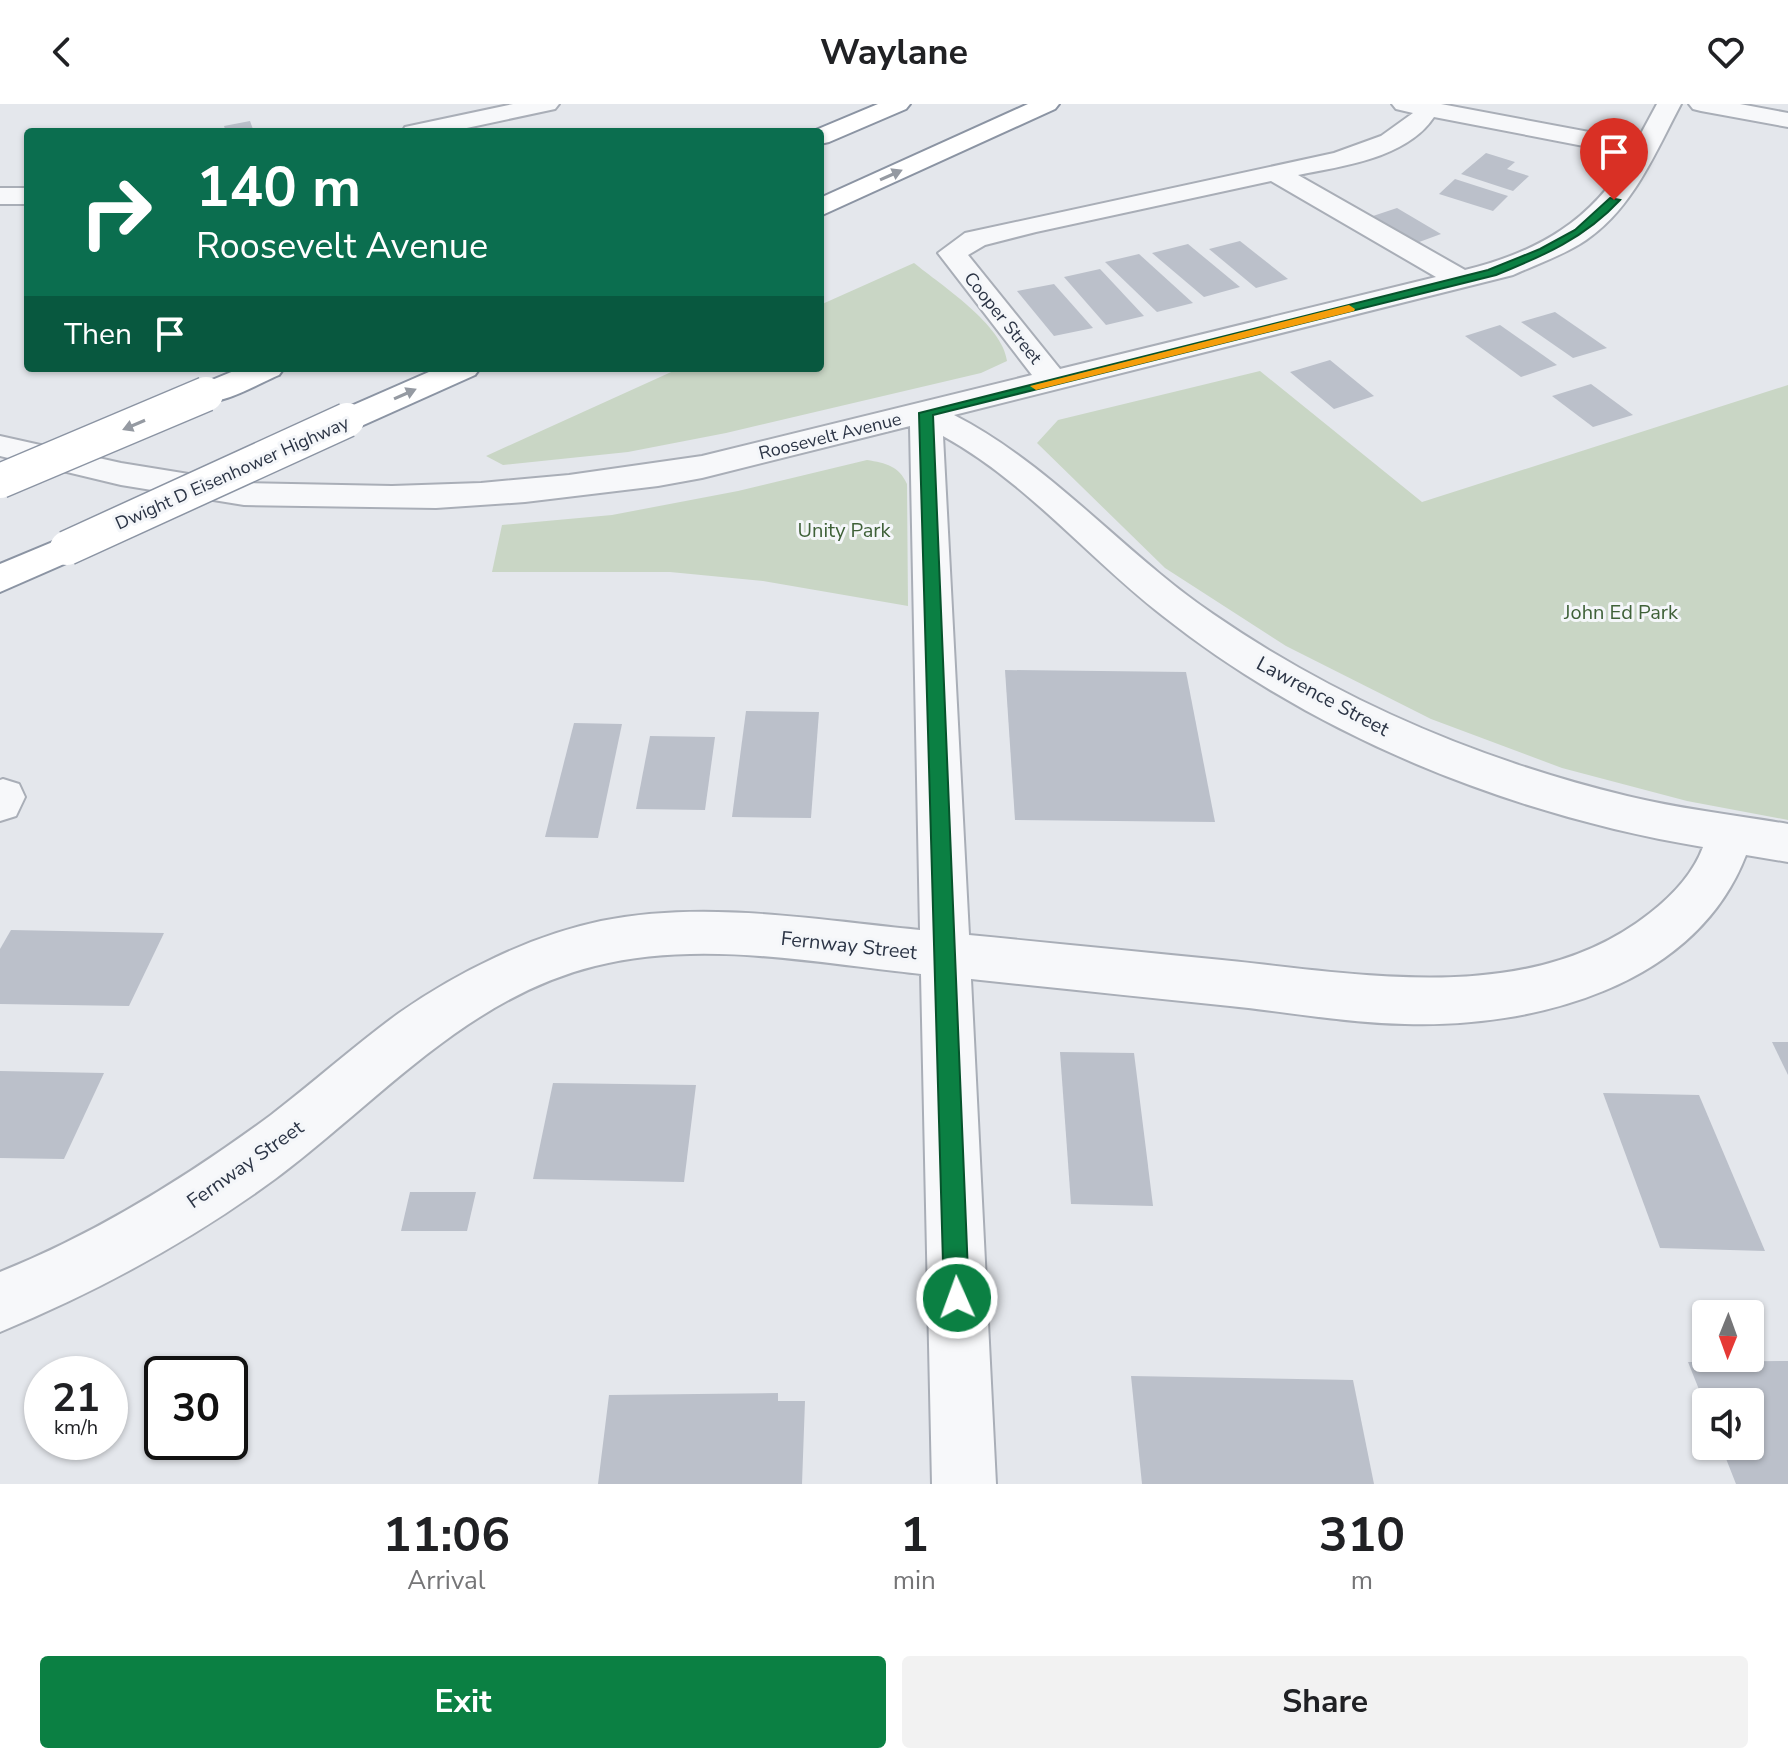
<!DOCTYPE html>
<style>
body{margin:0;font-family:"Nunito Sans",sans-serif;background:#f2f2f2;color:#202124;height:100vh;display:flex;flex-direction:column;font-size:30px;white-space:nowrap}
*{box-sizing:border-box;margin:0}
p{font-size:26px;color:#757577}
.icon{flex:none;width:44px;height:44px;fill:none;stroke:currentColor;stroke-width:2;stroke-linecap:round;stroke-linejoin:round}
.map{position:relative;height:1380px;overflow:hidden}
.drawer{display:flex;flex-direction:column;background:#fff;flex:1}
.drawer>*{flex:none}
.guide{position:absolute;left:24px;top:24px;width:800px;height:244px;border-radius:8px;box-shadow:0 2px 6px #0004;background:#0b6e4f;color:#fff;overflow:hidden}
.needle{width:52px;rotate:181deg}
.controls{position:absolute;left:1692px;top:1196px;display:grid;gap:16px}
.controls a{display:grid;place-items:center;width:72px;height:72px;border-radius:8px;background:#fff;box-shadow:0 2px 6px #0004;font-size:40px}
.speed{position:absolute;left:24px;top:1252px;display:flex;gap:16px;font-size:40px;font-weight:700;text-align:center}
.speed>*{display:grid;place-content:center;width:104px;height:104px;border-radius:50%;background:#fff;box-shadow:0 2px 6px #0004;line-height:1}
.speed small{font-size:20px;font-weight:400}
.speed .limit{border:4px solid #111;border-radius:12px;background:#fff;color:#111}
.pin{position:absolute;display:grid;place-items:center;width:68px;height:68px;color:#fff;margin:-82px -34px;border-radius:50% 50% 50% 0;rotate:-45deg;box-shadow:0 0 8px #0007}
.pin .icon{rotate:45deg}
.me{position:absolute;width:88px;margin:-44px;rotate:358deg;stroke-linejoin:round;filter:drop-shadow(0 0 6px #0008)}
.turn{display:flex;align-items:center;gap:28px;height:168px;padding:0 40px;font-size:36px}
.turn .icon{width:104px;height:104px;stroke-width:2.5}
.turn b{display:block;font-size:56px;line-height:68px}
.then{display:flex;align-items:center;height:76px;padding:0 40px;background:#0003;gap:16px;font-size:30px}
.eta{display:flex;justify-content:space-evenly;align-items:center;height:136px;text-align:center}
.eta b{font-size:48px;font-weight:700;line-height:56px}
.action{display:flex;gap:16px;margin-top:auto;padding:16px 40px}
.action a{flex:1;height:92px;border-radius:8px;background:#0b8043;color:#fff;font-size:32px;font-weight:700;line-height:92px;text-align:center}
.action a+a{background:#f2f2f2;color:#202124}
header{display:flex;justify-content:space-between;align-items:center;height:104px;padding:0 40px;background:#fff;font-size:36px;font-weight:700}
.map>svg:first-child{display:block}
.green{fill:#c9d6c5}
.building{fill:#bbc0ca}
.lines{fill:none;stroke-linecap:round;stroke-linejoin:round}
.minor-casing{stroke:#a9aeb7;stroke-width:4}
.highway-casing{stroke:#8b94a3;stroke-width:4}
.minor{fill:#f7f8fa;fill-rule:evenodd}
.highway{fill:#fff;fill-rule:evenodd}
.highway-bridge-casing{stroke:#8b94a3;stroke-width:37;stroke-linecap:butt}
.highway-bridge{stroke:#fff;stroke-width:34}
.oneway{fill:#959aa2}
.route{fill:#0b8043;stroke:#07532c;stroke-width:2}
.slow{fill:#f59e0b}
.labels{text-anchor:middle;stroke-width:6;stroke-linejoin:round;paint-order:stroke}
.far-street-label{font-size:18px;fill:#2b3445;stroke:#f4f6f9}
.park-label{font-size:20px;fill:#3f6138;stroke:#f4f6f9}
.street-label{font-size:20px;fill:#2b3445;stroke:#f4f6f9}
</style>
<header><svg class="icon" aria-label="back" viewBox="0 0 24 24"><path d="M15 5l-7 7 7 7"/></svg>Waylane<svg class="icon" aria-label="heart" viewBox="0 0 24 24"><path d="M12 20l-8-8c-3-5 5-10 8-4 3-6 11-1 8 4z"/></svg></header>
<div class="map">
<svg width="1788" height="1380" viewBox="0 0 1788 1380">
<rect width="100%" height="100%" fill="#e4e7ec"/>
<g class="green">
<path d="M 914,159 C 941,181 1003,221 1007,257 L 981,269 L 726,329 L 628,348 L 503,361 L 486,352 L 680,264 L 820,264 L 820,201 Z"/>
<polygon points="1260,267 1422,398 1788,281 1788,716 1687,697 1562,664 1431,615 1286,542 1165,464 1037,339 1058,316"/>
<path d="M 867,356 C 886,359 899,362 907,380 L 908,502 L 763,477 L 670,468 L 492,468 L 502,421 L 612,411 L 738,387 Z"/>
</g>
<g class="building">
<polygon points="250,17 254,28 226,28 224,22"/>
<polygon points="1486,49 1515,58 1507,65 1529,72 1513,87 1461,70"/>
<polygon points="1455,75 1508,92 1493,107 1439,90"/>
<polygon points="1397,104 1441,130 1411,141 1367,114"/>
<polygon points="1240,137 1288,175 1256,184 1209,145"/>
<polygon points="1188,140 1240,183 1204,193 1152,149"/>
<polygon points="1139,150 1193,199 1157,208 1105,158"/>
<polygon points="1100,165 1144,212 1106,221 1064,173"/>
<polygon points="1054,180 1093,224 1054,232 1017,187"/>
<polygon points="1555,208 1607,244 1573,254 1521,218"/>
<polygon points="1500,221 1557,261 1521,273 1465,232"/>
<polygon points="1330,256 1374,292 1334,305 1290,268"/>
<polygon points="1591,280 1633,311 1593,323 1552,292"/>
<polygon points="1005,566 1186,568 1215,718 1015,716"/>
<polygon points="746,607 819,608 811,714 732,713"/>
<polygon points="574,619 622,620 598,734 545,733"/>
<polygon points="650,632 715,633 705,706 636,705"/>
<polygon points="11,826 164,829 129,902 0,900 0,845"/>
<polygon points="1772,938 1788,938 1788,971"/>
<polygon points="1060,948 1134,949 1153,1102 1071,1100"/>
<polygon points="0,967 104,969 64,1055 0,1054"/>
<polygon points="553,979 696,981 684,1078 533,1075"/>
<polygon points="1603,989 1699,991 1765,1147 1660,1144"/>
<polygon points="410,1088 476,1088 467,1127 401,1127"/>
<polygon points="1788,1257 1788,1380 1736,1380 1721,1342 1750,1342 1750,1298 1704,1298 1688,1258"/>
<polygon points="1131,1272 1353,1276 1374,1380 1142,1380"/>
<polygon points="778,1289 778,1297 805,1297 802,1380 598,1380 609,1291"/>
</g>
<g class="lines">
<defs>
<g id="minor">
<polygon points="513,0 559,0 555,5 448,28 402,28 405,23"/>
<path d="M 1392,0 L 1441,0 L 1637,37 L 1657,0 L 1681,0 C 1655,49 1633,104 1586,136 C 1564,151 1537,160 1513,171 L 954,311 C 1053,362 1122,448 1213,510 C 1338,596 1479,656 1627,692 C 1680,705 1734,711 1788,720 L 1788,758 L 1746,751 C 1695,883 1534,924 1405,920 C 1347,919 1288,908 1230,902 C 1144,893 1057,884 971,875 L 996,1380 L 932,1380 L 921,870 C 815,859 701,835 595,862 C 466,894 378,998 275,1075 C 189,1138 98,1187 0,1228 L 0,1168 C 97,1129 187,1073 271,1011 C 314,978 355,941 399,909 C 458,868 530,832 601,817 C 706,796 815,816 920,826 L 910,322 L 702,374 L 658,382 L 525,398 L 436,404 L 244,401 L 121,381 L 0,352 L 0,332 L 121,359 L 244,379 L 392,382 L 481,379 L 569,371 L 702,352 L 1032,271 L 938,149 L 965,129 L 1334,49 L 1381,32 L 1413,9 L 1396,5 ZM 1434,13 L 1630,51 C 1592,117 1538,148 1465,166 L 1298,71 C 1343,62 1407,54 1434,13 ZM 1271,77 L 1436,173 L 1060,265 L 968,151 L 985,141 L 1036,128 ZM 943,332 C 1028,379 1087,453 1163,512 C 1316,633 1511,711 1703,743 C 1693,770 1672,792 1650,809 C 1530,904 1362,870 1222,856 C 1138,848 1053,839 969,831 Z"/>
<polygon points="1689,0 1740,0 1788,9 1788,23 1701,7 1693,5"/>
<rect x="0" y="84" width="28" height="16"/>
<polygon points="3,675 19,680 25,693 16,712 0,717 0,676"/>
</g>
<g id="highway">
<polygon points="878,0 910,0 906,5 829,38 820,40 820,28 811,28"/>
<polygon points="1028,0 1059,0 1055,5 820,112 820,94"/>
<path d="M 241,264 L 284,264 L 279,271 C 255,281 221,303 195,297 L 190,290 L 195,283 Z"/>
<polygon points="438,264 480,264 475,271 359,323 347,326 335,323 331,316 335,309"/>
<polygon points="67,432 80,435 85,444 80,453 0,488 0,460"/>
</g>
</defs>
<use href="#minor" class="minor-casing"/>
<use href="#highway" class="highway-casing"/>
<use href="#minor" class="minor"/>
<use href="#highway" class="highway"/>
<defs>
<g id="highway-bridge">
<polyline points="0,377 206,290"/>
<polyline points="67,444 347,316"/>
</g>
</defs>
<use href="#highway-bridge" class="highway-bridge-casing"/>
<use href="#highway-bridge" class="highway-bridge"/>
</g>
<defs><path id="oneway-solid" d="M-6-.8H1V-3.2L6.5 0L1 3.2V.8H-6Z" transform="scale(2)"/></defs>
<g class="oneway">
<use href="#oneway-solid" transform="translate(891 71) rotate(-24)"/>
<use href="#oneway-solid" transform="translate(405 290) rotate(-24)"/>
<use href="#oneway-solid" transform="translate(134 321) rotate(157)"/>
</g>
<path class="route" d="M 1610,94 L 1620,96 C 1585,134 1543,152 1496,171 L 933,311 L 969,1194 L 965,1202 L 957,1206 L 948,1202 L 944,1194 L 919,309 L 1488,166 L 1540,145 L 1575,126 Z"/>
<polygon class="slow" points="1349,201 1355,205 1354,207 1036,286 1030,282"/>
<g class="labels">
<g class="far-street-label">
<text transform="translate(1003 214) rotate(51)" y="6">Cooper Street</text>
<text transform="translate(830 332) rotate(-14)" y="6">Roosevelt Avenue</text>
<text transform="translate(232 369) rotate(-24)" y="6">Dwight D Eisenhower Highway</text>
</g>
<g class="park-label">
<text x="844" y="433">Unity Park</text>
<text x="1621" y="515">John Ed Park</text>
</g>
<g class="street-label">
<text transform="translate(1323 592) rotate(28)" y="7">Lawrence Street</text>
<text transform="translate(849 841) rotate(6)" y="7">Fernway Street</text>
<text transform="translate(245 1060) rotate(-35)" y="7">Fernway Street</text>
</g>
</g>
</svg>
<div class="controls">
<a><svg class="needle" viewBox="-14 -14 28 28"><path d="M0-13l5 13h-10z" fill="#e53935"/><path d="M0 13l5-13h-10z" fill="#757577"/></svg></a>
<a><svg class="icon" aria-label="sound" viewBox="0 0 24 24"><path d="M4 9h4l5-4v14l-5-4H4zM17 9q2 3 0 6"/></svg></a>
</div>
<div class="speed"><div>21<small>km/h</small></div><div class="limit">30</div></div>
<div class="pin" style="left:1614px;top:96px;background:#d93025"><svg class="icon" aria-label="arrive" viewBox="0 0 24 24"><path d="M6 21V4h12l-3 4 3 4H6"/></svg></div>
<svg class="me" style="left:957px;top:1194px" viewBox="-20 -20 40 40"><circle r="17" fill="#0b8043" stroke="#fff" stroke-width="3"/><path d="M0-11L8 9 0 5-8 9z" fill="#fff"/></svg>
<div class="guide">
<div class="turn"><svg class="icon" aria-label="right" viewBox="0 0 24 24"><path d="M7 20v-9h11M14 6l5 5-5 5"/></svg><div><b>140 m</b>Roosevelt Avenue</div></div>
<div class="then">Then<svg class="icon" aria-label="arrive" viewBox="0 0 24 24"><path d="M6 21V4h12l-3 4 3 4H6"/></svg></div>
</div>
</div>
<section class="drawer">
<div class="eta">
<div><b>11:06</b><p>Arrival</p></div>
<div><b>1</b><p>min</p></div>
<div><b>310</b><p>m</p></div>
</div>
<div class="action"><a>Exit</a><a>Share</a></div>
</section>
